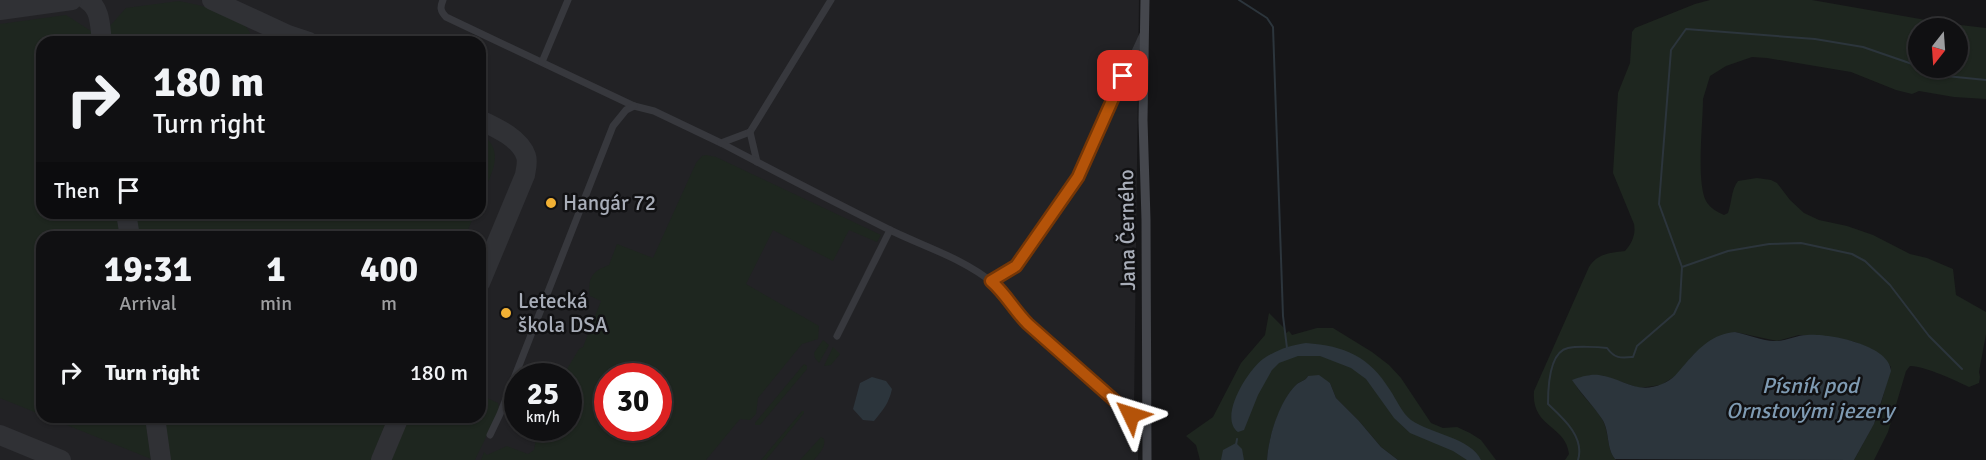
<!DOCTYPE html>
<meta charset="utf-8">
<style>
body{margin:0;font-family:Signika,sans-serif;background:#19191b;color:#f1f3f6;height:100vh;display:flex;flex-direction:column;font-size:22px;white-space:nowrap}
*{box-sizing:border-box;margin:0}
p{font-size:20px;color:#9c9d9f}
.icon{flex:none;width:33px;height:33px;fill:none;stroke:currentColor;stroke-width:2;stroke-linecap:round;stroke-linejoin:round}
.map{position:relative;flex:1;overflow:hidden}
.drawer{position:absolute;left:36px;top:231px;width:450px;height:192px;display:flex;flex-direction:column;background:#101012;border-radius:18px;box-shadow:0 2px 4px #0004,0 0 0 2px #303032}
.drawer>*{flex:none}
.top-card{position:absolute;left:36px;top:36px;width:450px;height:183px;border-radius:18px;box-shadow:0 2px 4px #0004,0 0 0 2px #303032;background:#101012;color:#f1f3f6;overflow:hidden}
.needle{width:39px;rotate:197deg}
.fabs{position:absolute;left:1908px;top:18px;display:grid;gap:12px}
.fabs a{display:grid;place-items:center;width:60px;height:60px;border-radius:50%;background:#101012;box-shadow:0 2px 4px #0004,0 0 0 2px #303032;font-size:30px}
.speed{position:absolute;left:504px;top:363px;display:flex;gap:12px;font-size:30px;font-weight:700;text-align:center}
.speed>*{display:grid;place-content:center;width:78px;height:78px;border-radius:50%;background:#101012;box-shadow:0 2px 4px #0004,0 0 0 2px #303032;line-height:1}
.speed small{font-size:15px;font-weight:400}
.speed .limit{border:9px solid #d22;background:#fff;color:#111}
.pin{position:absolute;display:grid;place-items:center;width:51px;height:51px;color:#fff;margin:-26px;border-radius:12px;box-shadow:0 3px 9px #0006}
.me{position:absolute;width:66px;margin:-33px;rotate:311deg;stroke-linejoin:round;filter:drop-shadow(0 0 4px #0008)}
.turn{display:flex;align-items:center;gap:21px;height:126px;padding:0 18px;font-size:27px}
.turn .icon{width:78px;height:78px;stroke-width:2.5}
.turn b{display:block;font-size:42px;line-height:51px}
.then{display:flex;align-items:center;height:57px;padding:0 18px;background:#0003;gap:12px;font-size:22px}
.eta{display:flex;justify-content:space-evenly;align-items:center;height:102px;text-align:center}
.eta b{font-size:36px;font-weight:700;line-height:42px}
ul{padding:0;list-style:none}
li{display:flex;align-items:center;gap:18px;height:78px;padding:0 18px}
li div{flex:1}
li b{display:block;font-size:22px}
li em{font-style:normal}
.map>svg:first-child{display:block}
.built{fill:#222225;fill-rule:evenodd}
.green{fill:#1e261f;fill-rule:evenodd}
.water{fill:#2c353c}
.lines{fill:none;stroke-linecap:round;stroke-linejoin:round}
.stream{stroke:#2c353c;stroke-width:2}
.taxiway{stroke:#303135;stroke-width:20}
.street{stroke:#37383d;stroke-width:7}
.secondary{stroke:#45474d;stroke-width:9}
.route-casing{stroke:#753606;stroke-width:15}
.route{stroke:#b45309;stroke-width:10}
.poi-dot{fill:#f2b134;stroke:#111113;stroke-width:2}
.labels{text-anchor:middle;stroke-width:5;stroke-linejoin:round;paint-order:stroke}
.poi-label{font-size:21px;fill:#a8adb8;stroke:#111113;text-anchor:start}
.street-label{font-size:21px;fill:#a8adb8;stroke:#111113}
.water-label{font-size:22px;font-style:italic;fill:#7f9bb3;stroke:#111113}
</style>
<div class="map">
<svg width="1986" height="460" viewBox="0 0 1986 460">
<rect width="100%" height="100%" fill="#161618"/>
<path class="built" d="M 0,0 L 1139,0 L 1134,410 L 1128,419 L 1138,428 L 1138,460 L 0,460 ZM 42,42 L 480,42 L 480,213 L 42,213 ZM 42,237 L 480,237 L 480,417 L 42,417 ZM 518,376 L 568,376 L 568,428 L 518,428 ZM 608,376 L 658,376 L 658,428 L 608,428 Z"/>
<g class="green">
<path d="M 1710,0 L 1812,0 L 1943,23 L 1986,28 L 1986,99 L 1954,97 L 1919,91 L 1912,94 L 1896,90 L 1851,72 L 1767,58 L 1752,57 L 1726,66 L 1710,76 L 1703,99 C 1703,123 1696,181 1706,201 C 1710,208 1717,212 1724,215 L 1728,213 C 1732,202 1731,190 1738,181 L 1757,178 L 1771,180 L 1777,183 L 1790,200 L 1804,213 L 1819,220 L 1847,226 L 1873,235 L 1910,254 L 1927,258 L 1953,269 L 1956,295 L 1986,312 L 1986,334 L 1979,372 L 1980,377 L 1979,383 L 1969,387 C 1957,381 1922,365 1910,366 L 1906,371 L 1888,432 L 1874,460 L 1854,460 L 1877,418 L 1891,367 L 1879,354 L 1869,348 L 1855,342 L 1837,338 L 1799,335 L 1777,341 L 1735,332 L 1694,354 L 1677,375 L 1661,385 L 1639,388 L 1604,376 L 1591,375 L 1573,380 C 1580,395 1594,405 1602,419 C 1610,432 1606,449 1616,460 L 1565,460 L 1569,454 C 1566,425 1531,428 1534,391 L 1589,267 C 1598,253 1610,253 1625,251 C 1632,243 1636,234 1634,224 L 1613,173 L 1618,93 L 1630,63 L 1632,32 L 1635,28 L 1695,4 ZM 1918,28 L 1958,28 L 1958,68 L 1918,68 Z"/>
<path d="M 179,1 C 201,6 252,13 252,42 L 111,42 L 109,27 L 126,8 Z"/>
<polygon points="66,15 91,31 92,42 42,42 42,213 116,213 120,237 42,237 42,415 0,398 0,24"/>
<path d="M 480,133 C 508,152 490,175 480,200 Z"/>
<path d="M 706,155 L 716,157 L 881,235 L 877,242 L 849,230 L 833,261 L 773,230 L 746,284 L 819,326 L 818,339 L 802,344 L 758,398 L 756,414 L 750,420 L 740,419 L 706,460 L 481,460 L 484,452 L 487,455 L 507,446 L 528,454 L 534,450 L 536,439 L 544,437 L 561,440 L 565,428 L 568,428 L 569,419 L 574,403 L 569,400 L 568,376 L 557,376 L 567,369 L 579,349 L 583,347 L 601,301 L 590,296 C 587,277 593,271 609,265 L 617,244 L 653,258 L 696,163 L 702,156 ZM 608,376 L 658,376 L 658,428 L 608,428 Z"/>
<polygon points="135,213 335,213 338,221 349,218 348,213 475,213 465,237 138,237"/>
<path d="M 1269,313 L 1285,329 L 1286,333 L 1289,331 L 1292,335 L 1317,328 L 1333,328 L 1372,352 L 1389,365 L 1401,378 L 1431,423 L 1443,428 L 1457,427 L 1470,433 L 1481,440 L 1496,460 L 1398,460 L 1381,447 L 1359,421 L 1336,398 L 1330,383 L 1308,376 C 1305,381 1301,381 1297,384 C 1281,399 1268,438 1267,460 L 1200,460 L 1196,445 L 1186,436 L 1213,417 L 1241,363 L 1265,335 Z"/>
<polygon points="823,340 829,345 819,363 815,358 814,353"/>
<polygon points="833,347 840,354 831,365 824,366"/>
<polygon points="804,364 807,366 807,369 760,425 755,425 755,423"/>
<polygon points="480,395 498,403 499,410 475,460 390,460 408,417 480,417"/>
<polygon points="802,411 804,411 804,413 766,460 761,460"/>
<polygon points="47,417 145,417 151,460 151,459"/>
<polygon points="164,417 388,417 371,460 170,460"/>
<path d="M 821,437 L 824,439 C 826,447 819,454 814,460 L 800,460 Z"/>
</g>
<g class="water">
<path d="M 1735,332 C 1746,334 1766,342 1776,341 C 1786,341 1797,335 1807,335 C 1828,333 1890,345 1891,371 L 1874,424 L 1854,460 L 1615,459 C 1606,448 1610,431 1602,419 C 1593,405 1581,394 1572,380 C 1580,377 1590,374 1599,375 C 1623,378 1636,395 1662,384 C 1673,380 1678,372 1686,363 C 1700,347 1713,334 1735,332 Z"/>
<path d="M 1306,343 C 1345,346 1369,356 1390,390 C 1396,399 1402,413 1411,420 C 1431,434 1471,438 1481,460 L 1467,460 L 1453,451 L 1410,433 L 1394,418 L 1366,379 L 1351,368 L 1320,356 L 1298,356 L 1279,363 L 1272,370 L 1258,395 L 1244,430 L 1238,432 C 1218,417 1248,370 1263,359 C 1276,350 1291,345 1306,343 Z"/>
<path d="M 1319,375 L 1330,383 L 1336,398 L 1359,421 L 1381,447 L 1398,460 L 1267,460 C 1268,438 1280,399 1297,384 C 1301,381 1305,381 1308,376 Z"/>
<path d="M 872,377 L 886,381 L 892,389 C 889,403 883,410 874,421 L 863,420 L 853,409 L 860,383 Z"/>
<polygon points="1236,443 1242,449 1244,460 1221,460 1223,450"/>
</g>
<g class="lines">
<g class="stream">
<polyline points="1239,0 1267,18 1273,27 1283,316 1287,348"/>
<polyline points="1922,68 1946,76 1986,80"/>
<polyline points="1682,267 1728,251 1769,244 1801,243 1852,254 1865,261 1890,285 1929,336 1962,369"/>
<polyline points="1236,445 1237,439"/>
<path d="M 1578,460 C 1585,437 1563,418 1548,404 C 1548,388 1549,352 1568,348 C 1577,346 1598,347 1607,348 C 1615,359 1621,358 1633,357 L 1637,346 L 1674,314 L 1680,301 L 1682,267 L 1659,204 L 1671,50 L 1686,29 L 1815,39 L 1863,47 L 1918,66"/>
</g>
<g class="taxiway">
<path d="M 87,0 C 101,8 100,27 102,42"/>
<polyline points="212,0 288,35 309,42"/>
<polyline points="0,10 72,0"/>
<path d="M 480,120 C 495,127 520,138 526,156 C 528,162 526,168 525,175 L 480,283"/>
<polyline points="126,213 130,237"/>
<polyline points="155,417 161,460"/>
<polyline points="0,435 61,460"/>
<polyline points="381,460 399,417"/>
</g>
<g class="street">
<path d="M 443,0 C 440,7 440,11 446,17 L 634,106 L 654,111 L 721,143 L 750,132 L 831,0"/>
<polyline points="542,62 568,0"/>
<polyline points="750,132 757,162"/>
<path d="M 721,143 C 776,172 832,201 888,229 C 922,246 963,258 993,283 C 1007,295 1014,311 1028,324 L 1131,415 L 1147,423"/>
<polyline points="991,281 1016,266 1078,177 1144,32"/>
<polyline points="837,336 890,230"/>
<polyline points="490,435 500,414 613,126 626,110 634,106"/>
</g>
<polyline class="secondary" points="1145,0 1143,120 1146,220 1147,460"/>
</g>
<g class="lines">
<defs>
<path id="route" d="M 1123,76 L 1078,177 L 1016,266 L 991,281 C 1006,294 1014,310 1028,324 L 1131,415"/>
</defs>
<use href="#route" class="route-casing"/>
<use href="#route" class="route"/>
</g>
<g class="poi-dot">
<circle cx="551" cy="203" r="6"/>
<circle cx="506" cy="313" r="6"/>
</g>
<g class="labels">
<g class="poi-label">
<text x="563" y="210">Hangár 72</text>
<text x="518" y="308">Letecká<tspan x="518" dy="24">škola DSA</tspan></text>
</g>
<g class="street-label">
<text transform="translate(1127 230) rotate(-91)" y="7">Jana Černého</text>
</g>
<g class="water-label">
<text x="1810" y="393">Písník pod<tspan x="1810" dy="25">Ornstovými jezery</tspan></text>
</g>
</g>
</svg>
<div class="fabs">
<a><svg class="needle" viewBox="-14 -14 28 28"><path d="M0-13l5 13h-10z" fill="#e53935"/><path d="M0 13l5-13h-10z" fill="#9c9d9f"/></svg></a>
</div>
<div class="speed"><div>25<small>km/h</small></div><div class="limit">30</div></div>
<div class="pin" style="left:1123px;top:76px;background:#d93025"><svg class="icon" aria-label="arrive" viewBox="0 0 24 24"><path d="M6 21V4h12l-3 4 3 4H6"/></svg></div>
<svg class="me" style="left:1131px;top:415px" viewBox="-20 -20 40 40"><path d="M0-17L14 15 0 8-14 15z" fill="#b45309" stroke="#fff" stroke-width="4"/></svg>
<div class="top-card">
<div class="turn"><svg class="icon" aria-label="right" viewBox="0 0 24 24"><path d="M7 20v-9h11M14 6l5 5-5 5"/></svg><div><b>180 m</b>Turn right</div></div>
<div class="then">Then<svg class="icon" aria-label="arrive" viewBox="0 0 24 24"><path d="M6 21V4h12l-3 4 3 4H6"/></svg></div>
</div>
<section class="drawer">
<div class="eta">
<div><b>19:31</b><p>Arrival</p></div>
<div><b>1</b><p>min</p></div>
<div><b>400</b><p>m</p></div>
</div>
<ul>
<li><svg class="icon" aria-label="right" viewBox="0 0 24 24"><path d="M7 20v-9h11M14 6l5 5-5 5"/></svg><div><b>Turn right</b></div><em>180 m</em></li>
</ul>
</section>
</div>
